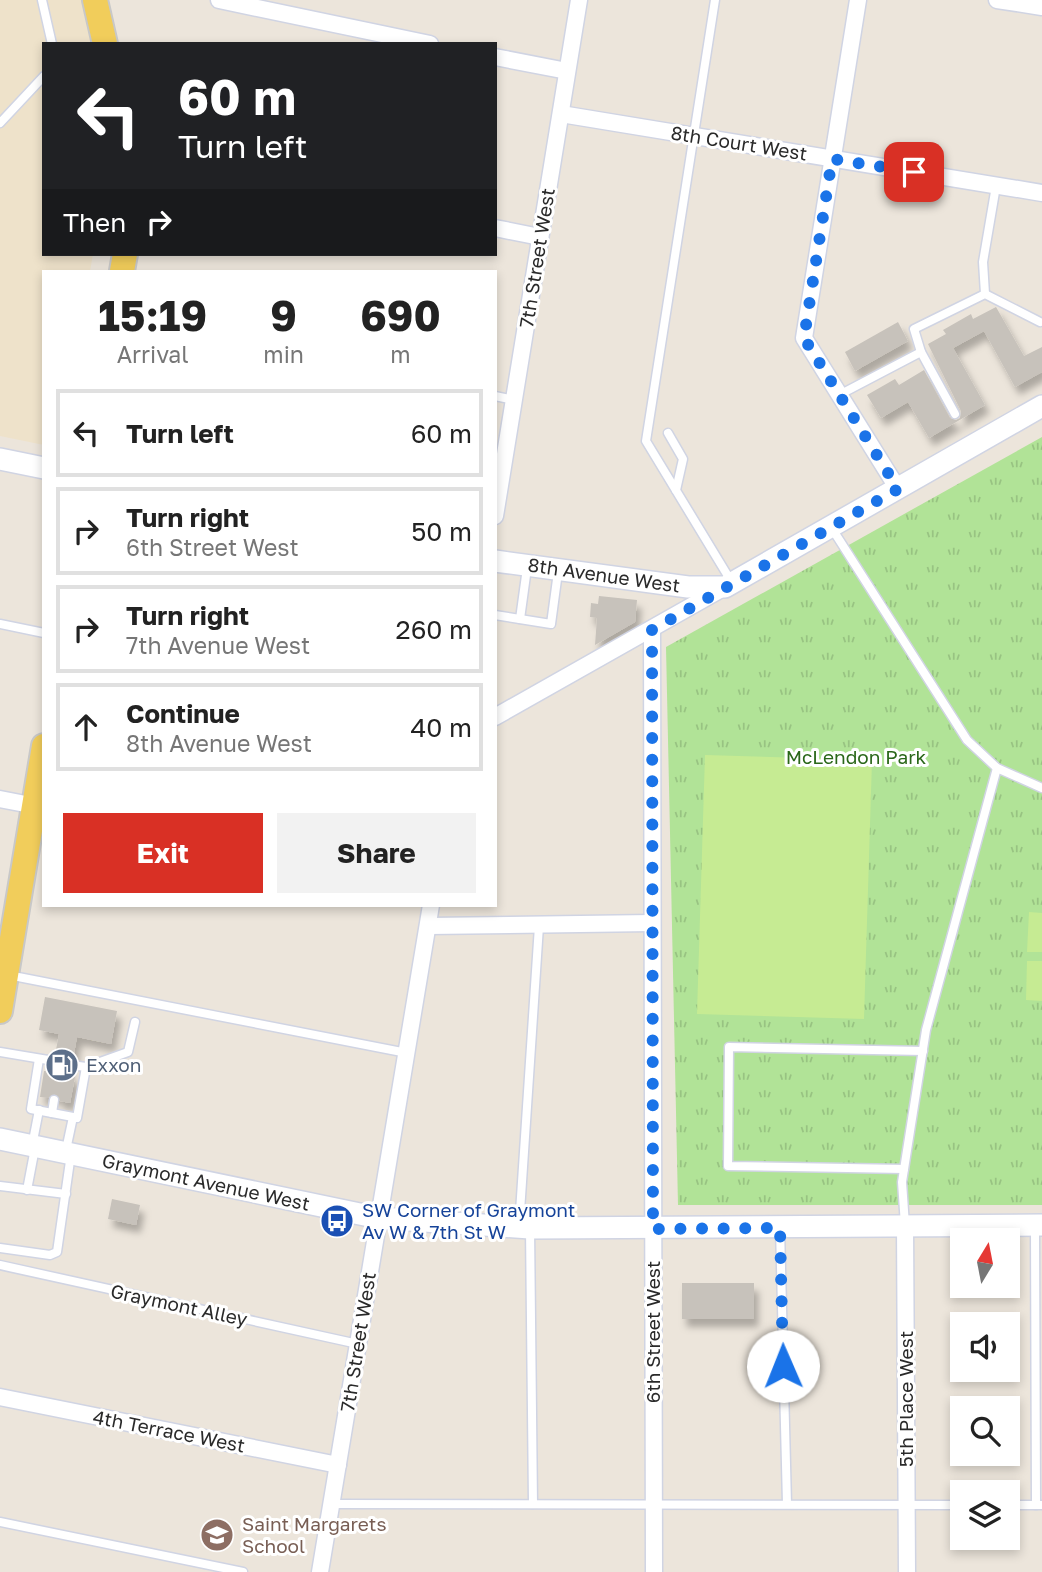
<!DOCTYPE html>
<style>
body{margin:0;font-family:"Golos Text",sans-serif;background:#f2f2f2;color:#222;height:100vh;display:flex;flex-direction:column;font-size:26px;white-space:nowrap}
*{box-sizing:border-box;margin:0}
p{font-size:23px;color:#767676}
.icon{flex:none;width:38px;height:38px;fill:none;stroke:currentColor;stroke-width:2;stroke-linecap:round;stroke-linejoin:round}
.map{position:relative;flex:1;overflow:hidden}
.sheet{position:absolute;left:42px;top:270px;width:455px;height:637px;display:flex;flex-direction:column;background:#fff;border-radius:0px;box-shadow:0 4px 10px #0003}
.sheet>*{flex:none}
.hud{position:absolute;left:42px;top:42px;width:455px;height:214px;border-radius:0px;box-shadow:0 4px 10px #0003;background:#202124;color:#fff;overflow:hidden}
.needle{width:46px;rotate:10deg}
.tools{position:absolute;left:950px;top:1228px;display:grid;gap:14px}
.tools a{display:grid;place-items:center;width:70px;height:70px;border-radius:0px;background:#fff;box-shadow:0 4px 10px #0003;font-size:35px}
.pin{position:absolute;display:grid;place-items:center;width:60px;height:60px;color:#fff;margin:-30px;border-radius:14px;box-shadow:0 4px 10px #0006}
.me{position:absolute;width:77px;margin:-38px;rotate:359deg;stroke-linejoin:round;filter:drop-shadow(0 0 5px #0008)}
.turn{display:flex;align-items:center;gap:24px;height:147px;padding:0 21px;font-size:32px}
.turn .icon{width:91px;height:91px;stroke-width:2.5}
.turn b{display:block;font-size:49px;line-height:60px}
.then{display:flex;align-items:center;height:66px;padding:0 21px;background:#0003;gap:14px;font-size:26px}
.eta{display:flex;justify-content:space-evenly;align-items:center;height:119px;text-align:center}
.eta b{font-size:42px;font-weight:700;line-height:49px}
.action{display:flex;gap:14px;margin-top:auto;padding:14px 21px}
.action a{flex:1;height:80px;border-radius:0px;background:#d93025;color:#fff;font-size:28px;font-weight:700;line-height:80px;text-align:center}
.action a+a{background:#f2f2f2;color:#222}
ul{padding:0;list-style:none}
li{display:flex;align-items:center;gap:21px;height:88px;margin:0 14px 10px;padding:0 7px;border:4px solid #e0e0e0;border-radius:0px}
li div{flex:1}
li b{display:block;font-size:26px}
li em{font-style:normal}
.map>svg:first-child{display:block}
.education{fill:#eee2ca}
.park{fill:url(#park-tufts)}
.pitch{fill:#c6eb93}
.building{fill:#c7c2bb;filter:url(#shadow)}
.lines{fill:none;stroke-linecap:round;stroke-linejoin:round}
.lane-casing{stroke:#d0d4e3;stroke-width:11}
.street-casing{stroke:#d0d4e3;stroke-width:19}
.secondary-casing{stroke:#d0d4e3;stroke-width:24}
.primary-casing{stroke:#c8c8c8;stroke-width:28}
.lane{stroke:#fff;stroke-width:8}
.street{stroke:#fff;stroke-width:16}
.secondary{stroke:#fff;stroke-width:21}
.primary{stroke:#f1cd5b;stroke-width:24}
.route{stroke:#1a73e8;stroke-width:12;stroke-dasharray:0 21.6}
.labels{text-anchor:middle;stroke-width:6;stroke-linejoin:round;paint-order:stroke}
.street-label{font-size:19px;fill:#2a2a2a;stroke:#fff}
.park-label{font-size:19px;fill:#2a6719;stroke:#fff}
.service-label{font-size:19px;fill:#4e5e75;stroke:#fff;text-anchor:start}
.transit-label{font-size:19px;fill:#164399;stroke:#fff;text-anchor:start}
.education-label{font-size:19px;fill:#785e54;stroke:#fff;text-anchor:start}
</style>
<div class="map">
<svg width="1042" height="1572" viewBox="0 0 1042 1572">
<defs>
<pattern id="park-tufts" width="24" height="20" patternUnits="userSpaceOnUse" patternTransform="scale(1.75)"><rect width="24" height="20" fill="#b1e397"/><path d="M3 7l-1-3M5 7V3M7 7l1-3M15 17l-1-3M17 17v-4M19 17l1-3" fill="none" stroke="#98c382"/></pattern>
<filter id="shadow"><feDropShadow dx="4.5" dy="8" stdDeviation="3.5" flood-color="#0004"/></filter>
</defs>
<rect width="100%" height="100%" fill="#ece5db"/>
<polygon class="education" points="0,0 83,0 92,44 44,44 44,254 93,254 90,271 44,271 44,445 0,436"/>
<polygon class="park" points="1042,437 1042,1205 678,1205 666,647"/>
<g class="pitch">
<polygon points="705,755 872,760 864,1019 697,1014"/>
<polygon points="1029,912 1042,913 1042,952 1027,952"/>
<polygon points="1027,961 1042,961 1042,1001 1026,1000"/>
</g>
<g class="building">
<polygon points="996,307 1024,356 1042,347 1042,372 1015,387 984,331 953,348 985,405 929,438 908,402 881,418 867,395 895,379 899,385 924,370 950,418 956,420 960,418 961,411 928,344 946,334 943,330 971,314 973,319"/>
<polygon points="898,322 908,341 855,371 845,352"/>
<polygon points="599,596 637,600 635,622 595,645 597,618 590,617 591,603 598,604"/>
<polygon points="45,997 117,1011 111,1044 77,1037 73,1059 64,1065 70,1071 69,1076 75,1077 70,1103 60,1101 56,1094 48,1098 40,1097 44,1071 52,1072 60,1061 55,1055 59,1034 39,1030"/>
<polygon points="112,1199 140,1205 136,1225 108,1219"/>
<rect x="682" y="1283" width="72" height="36"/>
</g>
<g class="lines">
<defs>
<g id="lane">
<polyline points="42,0 52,44"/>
<polyline points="715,0 646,441 731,581"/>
<polyline points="0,123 44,76"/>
<polyline points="985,294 983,262 996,186"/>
<polyline points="921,352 914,329 985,294 1040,322"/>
<polyline points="839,395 921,352 955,414"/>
<polyline points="495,396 514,400"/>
<polyline points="668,433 683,459 676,490"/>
<polyline points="831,527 967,740 997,768 1042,788"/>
<polyline points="495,615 551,624 558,572"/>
<polyline points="520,619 527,568"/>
<polyline points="0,624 44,633"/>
<polyline points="8,975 407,1053"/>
<polyline points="0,1052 54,1061"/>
<polyline points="39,1059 31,1109 73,1117"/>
<polyline points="71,1065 86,1067 128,1052 135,1022"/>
<polyline points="52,1113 54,1100"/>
<polyline points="32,1146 39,1110"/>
<polyline points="66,1150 73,1117 77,1118 86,1067"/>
<polyline points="904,1169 728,1166 729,1047 923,1051"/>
<polyline points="0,1186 66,1194"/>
<polyline points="27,1190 35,1148"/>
<polyline points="905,1225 902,1182 926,1030 997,768"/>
<polyline points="519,1227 539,926"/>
<polyline points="530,1228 533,1504"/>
<polyline points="780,1228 787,1504"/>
<polyline points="1035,1228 1036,1505"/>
<polyline points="0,1248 50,1255 57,1252 71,1154"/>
<polyline points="0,1265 358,1344"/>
<polyline points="332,1504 962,1505"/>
<polyline points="1008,1505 1042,1505"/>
<polyline points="0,1522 243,1572"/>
</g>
<g id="street">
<polyline points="219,0 430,44"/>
<polyline points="858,0 804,338 898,489"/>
<polyline points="997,0 1042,7"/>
<polyline points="495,57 567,71"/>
<polyline points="561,114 1042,193"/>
<polyline points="495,228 540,237"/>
<polyline points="495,516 579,0"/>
<polyline points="652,630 654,1572"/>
<polyline points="495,717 725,587"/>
<polyline points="0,799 41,807"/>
<polyline points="428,926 652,923"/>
<polyline points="905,1225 907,1572"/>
<polyline points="0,1397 338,1465"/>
<polyline points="320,1572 431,905"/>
</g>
<g id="secondary">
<polyline points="0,459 44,468"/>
<polyline points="495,561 688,587 725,587 1042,406"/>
<polyline points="0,1139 379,1218 530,1228 1042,1225"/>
</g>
<g id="primary">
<polyline points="95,0 105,44"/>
<polyline points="122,271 125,254"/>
<polyline points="0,1011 44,746"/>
</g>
</defs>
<use href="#lane" class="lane-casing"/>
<use href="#street" class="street-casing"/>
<use href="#secondary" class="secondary-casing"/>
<use href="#primary" class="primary-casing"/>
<use href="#lane" class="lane"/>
<use href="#street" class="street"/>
<use href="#secondary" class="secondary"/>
<use href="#primary" class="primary"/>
</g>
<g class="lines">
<polyline class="route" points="783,1366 780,1228 653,1229 652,630 898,489 804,338 832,159 914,172"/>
</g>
<defs>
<symbol id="fuel-disc" viewBox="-11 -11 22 22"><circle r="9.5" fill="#5c6f8a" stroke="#fff"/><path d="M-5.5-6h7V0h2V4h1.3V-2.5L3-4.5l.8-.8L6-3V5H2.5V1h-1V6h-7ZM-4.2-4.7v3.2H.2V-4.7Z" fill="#fff"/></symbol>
<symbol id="bus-disc" viewBox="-11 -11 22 22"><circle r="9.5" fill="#1a4fb4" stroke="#fff"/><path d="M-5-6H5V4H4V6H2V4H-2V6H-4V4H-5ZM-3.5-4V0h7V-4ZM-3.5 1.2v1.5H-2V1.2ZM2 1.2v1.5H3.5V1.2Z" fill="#fff"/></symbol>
<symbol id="school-disc" viewBox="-11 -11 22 22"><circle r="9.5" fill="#8d6e63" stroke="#fff"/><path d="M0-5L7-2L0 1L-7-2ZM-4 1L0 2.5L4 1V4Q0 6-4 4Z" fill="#fff"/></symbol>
</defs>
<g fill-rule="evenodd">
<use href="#fuel-disc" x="43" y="1046" width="38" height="38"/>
<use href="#bus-disc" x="318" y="1202" width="38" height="38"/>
<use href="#school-disc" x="198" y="1516" width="38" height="38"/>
</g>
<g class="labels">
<g class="street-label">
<text transform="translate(739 143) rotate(9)" y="7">8th Court West</text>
<text transform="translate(537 258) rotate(-81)" y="7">7th Street West</text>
<text transform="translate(604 575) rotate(8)" y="7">8th Avenue West</text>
<text transform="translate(206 1182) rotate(12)" y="7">Graymont Avenue West</text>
<text transform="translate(179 1305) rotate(12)" y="7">Graymont Alley</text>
<text transform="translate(653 1332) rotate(-90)" y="7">6th Street West</text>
<text transform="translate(358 1342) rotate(-81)" y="7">7th Street West</text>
<text transform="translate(906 1399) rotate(-90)" y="7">5th Place West</text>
<text transform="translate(169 1431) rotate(11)" y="7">4th Terrace West</text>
</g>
<g class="park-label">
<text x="856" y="764">McLendon Park</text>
</g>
<g class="service-label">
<text x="86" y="1072">Exxon</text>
</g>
<g class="transit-label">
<text x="362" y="1217">SW Corner of Graymont<tspan x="362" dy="22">Av W &amp; 7th St W</tspan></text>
</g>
<g class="education-label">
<text x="242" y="1531">Saint Margarets<tspan x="242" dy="22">School</tspan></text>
</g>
</g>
</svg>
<div class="tools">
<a><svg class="needle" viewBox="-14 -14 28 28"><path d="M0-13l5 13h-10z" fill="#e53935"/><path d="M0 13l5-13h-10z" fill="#767676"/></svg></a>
<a><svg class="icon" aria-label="sound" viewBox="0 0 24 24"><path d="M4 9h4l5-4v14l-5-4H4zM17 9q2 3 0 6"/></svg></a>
<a><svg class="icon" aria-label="search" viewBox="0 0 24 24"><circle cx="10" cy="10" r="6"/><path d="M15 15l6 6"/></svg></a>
<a><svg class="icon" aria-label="layers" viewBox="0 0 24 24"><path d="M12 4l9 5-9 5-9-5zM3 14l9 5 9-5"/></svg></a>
</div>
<div class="pin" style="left:914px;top:172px;background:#d93025"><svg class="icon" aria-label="arrive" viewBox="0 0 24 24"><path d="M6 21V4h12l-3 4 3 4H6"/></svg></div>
<svg class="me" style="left:783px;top:1366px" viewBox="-20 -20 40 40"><circle r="19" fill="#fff"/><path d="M0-13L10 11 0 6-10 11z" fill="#1a73e8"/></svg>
<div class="hud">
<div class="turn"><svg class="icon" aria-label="left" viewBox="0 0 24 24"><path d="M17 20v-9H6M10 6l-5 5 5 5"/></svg><div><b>60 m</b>Turn left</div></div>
<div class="then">Then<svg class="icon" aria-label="right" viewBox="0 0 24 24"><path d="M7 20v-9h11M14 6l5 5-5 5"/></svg></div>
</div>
<section class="sheet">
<div class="eta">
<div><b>15:19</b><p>Arrival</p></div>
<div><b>9</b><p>min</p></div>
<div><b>690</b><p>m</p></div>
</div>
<ul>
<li><svg class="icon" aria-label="left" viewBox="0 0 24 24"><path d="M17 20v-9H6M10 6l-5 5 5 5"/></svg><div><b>Turn left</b></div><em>60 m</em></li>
<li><svg class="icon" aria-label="right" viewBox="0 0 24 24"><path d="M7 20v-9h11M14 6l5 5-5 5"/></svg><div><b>Turn right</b><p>6th Street West</p></div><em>50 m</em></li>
<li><svg class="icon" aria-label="right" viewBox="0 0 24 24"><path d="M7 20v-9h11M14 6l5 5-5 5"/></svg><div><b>Turn right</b><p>7th Avenue West</p></div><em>260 m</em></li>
<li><svg class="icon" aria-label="ahead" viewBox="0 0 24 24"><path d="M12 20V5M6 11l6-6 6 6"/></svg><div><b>Continue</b><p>8th Avenue West</p></div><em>40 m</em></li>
</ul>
<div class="action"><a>Exit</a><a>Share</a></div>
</section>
</div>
